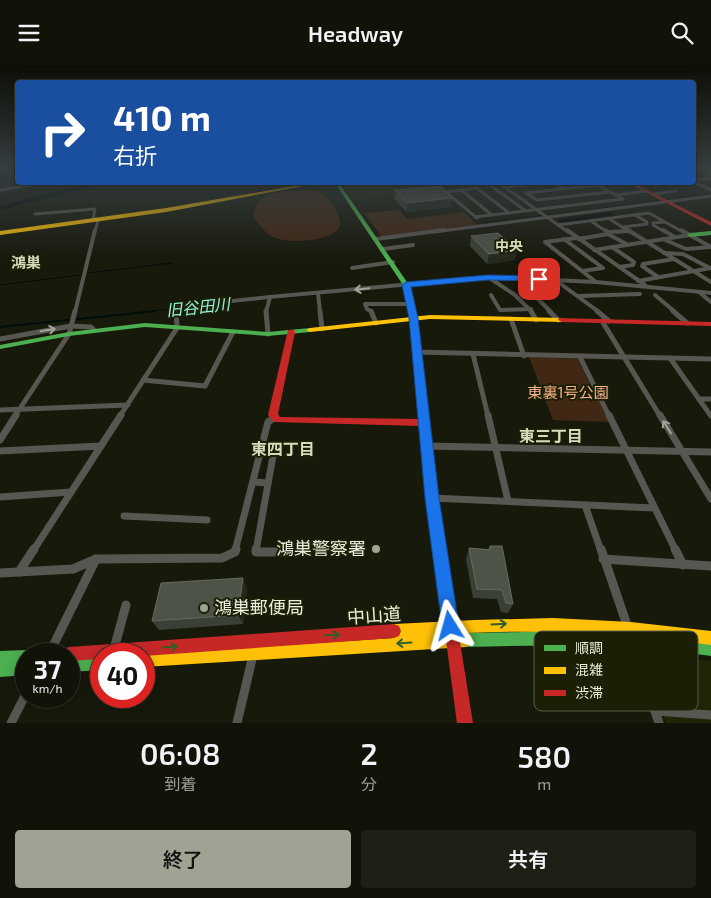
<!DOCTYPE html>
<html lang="ja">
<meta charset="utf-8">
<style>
body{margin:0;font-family:"Exo 2","Noto Sans JP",sans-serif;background:#1e2016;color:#f1f3f6;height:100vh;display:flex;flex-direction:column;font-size:19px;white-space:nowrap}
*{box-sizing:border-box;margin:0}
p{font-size:16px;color:#9c9e9c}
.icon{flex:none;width:28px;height:28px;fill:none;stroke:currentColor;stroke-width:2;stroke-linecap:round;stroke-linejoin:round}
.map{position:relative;height:658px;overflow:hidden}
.sheet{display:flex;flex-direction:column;background:#111308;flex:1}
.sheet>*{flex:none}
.banner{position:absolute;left:15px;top:15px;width:681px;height:105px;border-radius:5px;box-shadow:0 2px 12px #0003,0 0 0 1px #303229;background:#1a4fa0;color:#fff;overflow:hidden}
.speed{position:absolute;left:15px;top:578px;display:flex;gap:10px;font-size:25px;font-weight:700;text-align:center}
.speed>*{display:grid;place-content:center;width:65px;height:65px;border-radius:50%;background:#111308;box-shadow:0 2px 12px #0003,0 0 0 1px #303229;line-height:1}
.speed small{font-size:12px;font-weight:400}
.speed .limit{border:8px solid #d22;background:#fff;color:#111}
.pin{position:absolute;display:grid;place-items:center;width:42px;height:42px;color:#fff;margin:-21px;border-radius:10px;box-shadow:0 2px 8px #0006}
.me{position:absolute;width:55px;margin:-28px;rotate:352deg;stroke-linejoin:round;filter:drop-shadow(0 0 4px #0008)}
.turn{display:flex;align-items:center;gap:18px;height:105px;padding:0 15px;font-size:22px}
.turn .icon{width:65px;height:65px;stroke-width:2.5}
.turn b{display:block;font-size:35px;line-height:42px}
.eta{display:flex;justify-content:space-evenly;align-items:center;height:85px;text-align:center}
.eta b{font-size:30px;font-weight:600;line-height:35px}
.button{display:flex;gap:10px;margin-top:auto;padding:10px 15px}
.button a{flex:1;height:58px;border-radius:5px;background:#a0a394;color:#111;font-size:20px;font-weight:600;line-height:58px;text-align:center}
.button a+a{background:#1e2016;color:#f1f3f6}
header{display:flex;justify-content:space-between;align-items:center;height:65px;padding:0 15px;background:#111308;font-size:22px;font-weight:600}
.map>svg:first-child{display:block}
.built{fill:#212406}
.green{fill:#412815}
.water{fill:#020c08}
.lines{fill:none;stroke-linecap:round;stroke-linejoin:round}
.stream-far1{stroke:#020c08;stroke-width:1}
.stream{stroke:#020c08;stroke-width:2}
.river{fill:#020c08;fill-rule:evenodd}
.street-far4{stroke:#585651;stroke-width:3}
.street-far3{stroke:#585651;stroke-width:4}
.street-far2{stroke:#585651;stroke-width:5}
.street-far1{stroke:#585651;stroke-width:7}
.street{stroke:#585651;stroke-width:9}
.fast{fill:#4caf50;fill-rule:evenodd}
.slow{fill:#ffc107;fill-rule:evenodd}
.jam{fill:#c62828;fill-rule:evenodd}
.wall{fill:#3b4036}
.shaded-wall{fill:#25291d}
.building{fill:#4e5348;stroke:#666b5f}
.oneway{stroke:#a1a298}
.oneway2{stroke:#316027}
.route{fill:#1a73e8;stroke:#114b97}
.poi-dot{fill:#a0a394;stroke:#1b1f05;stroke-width:2}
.labels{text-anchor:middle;stroke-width:4;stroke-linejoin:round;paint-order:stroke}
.far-neighbourhood-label{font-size:14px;font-weight:bold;fill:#d5dbbc;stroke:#1b1f05}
.far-quarter-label{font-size:15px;font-weight:bold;fill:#d5dbbc;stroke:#1b1f05}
.park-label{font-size:15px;fill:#f7b38a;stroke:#1b1f05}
.water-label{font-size:16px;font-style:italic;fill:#93f4e0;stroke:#1b1f05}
.neighbourhood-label{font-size:16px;font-weight:bold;fill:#d5dbbc;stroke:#1b1f05}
.near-poi-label{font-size:18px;fill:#eaeede;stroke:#1b1f05;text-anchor:end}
.near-street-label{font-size:18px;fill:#eaeede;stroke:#1b1f05}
.key{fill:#1b1f05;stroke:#595d46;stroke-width:1}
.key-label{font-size:14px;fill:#eaeede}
</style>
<header><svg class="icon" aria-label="menu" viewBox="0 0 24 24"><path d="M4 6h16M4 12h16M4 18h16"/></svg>Headway<svg class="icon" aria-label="search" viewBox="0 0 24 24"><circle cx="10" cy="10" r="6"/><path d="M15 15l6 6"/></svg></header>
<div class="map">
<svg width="711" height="658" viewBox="0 0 711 658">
<rect width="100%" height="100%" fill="#17190b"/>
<g class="built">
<polygon points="342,118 433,118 440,124 354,135"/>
<polygon points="642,587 711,596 711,658 666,658"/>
</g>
<g class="green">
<path d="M 294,125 C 317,125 327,125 337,148 C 339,153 342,158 339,163 C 331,176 289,179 276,173 C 266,170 260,160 253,152 C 256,128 273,128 294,125 Z"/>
<polygon points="399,145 407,154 464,147 477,160 382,172 364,148"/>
<polygon points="529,292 578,294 609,357 553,355"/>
</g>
<polygon class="water" points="610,147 615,149 611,150 612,152 563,158 557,155"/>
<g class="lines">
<g class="stream-far1">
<polyline points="237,131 307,118"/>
<polyline points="484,158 711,129"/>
<polyline points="89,208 172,198"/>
<polyline points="0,220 80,210"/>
<polyline points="652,224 700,229"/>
<polyline points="705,229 711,230"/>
<polyline points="143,247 351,226"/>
</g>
<polyline class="stream" points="0,262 156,246"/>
<polygon class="river" points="107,118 124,118 82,124 0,145 0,141 82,120"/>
<g class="street-far4">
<polyline points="698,103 711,109"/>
<polyline points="694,115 711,113"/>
<polyline points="694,117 711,125"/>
<polyline points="435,118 477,153"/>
<polyline points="487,118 526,146"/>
<polyline points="499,118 568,167"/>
<polyline points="554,118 565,124"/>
<polyline points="597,119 610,118"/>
<polyline points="438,120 465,118"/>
<polyline points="598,120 526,128 537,135 609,127"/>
<polyline points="654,120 674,118"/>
<polyline points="506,122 549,118"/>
<polyline points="0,125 43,118"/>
<polyline points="461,125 492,150"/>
<polyline points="446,127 477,123 509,148"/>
<polyline points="654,129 676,126"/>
<polyline points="616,130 647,126"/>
<polyline points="35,149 95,144 93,155"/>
<polyline points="475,152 623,134 594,118"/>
<polyline points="608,153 630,167"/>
<polyline points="591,156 607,167"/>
<polyline points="665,157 653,158 653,160 665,167"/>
<polyline points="558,160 649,148 683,167"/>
<polyline points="623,162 647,159 647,157 635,150"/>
<polyline points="95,167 98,155"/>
<polyline points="434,167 711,131"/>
<polyline points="617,167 629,166"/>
</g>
<g class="street-far3">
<polyline points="567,165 645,220"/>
<polyline points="605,165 608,167 629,166"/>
<polyline points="628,165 711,217"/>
<polyline points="663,165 675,172"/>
<polyline points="681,165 711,182"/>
<polyline points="576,173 545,177 596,217"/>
<polyline points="376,174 444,165"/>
<polyline points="564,174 603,203 582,206"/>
<polyline points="578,174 608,169 628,180"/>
<polyline points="663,174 686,184 710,182"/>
<polyline points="612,182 634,197 633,200 619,202"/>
<polyline points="383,184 413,180"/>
<polyline points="594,185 690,170"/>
<polyline points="664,188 683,189 710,203"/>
<polyline points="352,203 393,197"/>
<polyline points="488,212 515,230 532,247"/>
<polyline points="658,212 642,201 643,199 674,194"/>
<polyline points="554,214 599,247"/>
<polyline points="638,216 711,203"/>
<polyline points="543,225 535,231 551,247"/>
<polyline points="699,227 711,237"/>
<polyline points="318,228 320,247"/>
<polyline points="491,230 500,245 531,244"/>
<polyline points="655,230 675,247"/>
<polyline points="579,231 640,229"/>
<polyline points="75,247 95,165"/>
<polyline points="176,247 176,242 270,232"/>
<polyline points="266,247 270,232 488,212 596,217 711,228"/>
<polyline points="372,247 367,244 365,239 411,239"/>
</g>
<g class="street-far2">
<polyline points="266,246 268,269"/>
<polyline points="320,246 322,264"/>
<polyline points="371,246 376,258"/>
<polyline points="531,246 536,255"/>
<polyline points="549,246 558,255"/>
<polyline points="597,246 609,256"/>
<polyline points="673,246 687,258"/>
<polyline points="511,254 524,291"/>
<polyline points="602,256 660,351"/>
<polyline points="0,274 71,261 91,262 94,265"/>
<polyline points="416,287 711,294"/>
<polyline points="473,289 488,351"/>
<polyline points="580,292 609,351"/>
<polyline points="670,293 711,351"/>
<polyline points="143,315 205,321 233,267"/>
<polyline points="699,334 711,334"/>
<polyline points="0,345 128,340"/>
<polyline points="15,351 69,269 75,246"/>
<polyline points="120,351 177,263 176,246"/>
</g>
<g class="street-far1">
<polyline points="488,350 508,436"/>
<polyline points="609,350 676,486"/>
<polyline points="660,350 711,434"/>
<polyline points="0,375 16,350"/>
<polyline points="426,381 711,387"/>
<polyline points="0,386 101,381"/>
<polyline points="253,417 268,418"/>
<polyline points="0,432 71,427"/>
<polyline points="432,433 654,443"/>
<polyline points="585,440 601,486"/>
<polyline points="124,451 207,455"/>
<polyline points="33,486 121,350"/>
<polyline points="235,486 268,357 274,353"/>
<polyline points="256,486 273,391"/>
</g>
<g class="street">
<polyline points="256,484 256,487 290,487"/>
<polyline points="601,484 627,560"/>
<polyline points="675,484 683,500"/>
<polyline points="603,494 711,501"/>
<polyline points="19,507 34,484"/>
<polyline points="0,508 73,504 96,494 222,493 235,487 236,484"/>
<polyline points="632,579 659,658"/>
<polyline points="114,584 126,540"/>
<polyline points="49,589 96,494"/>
<polyline points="655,646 711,650"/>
<polyline points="11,658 26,629"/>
<polyline points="237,658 253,590"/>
</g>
<g class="fast">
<polygon points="335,118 339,118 409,220 417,253 425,332 424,334 421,335 417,332 409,253 403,220"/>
<polygon points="711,166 711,170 690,172 687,170 690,168"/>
<polygon points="145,258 268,267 310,263 314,265 310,267 268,271 145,262 69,271 0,284 0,280 69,267"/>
<path d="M 527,567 C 589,566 650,568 711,577 L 711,591 C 629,579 548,580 466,582 L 461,580 L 459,575 L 461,570 L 466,568 Z"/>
<polygon points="26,585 32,589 26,589 26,610 0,612 0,586"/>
<polygon points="101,591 101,605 69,607 69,593"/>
</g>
<g class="slow">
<polygon points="312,118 319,118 166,147 0,170 0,166 166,143"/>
<polygon points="430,250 562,253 566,255 562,257 430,254 310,267 306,265 310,263"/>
<path d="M 553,553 L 631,557 L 711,566 L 711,580 C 630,569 548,564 466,568 L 471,570 L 473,575 L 471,580 L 466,582 L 144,602 L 144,589 L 142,589 L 394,573 L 389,571 L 387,566 L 389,561 L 394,559 L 474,555 Z"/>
</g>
<g class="jam">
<polygon points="628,118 633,118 711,157 711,161"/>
<polygon points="559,253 711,257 711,261 562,257 558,255"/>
<polygon points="288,265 294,265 295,267 278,349 280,352 419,354 417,332 421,329 425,332 437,433 473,658 457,658 427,433 420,361 274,357 268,350"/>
<polygon points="394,559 399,561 401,566 399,571 394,573 144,591 144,589 101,589 101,594 69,596 69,589 62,589 64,584 69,582"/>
</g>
</g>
<g class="wall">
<polygon points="395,125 451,142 407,147 394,134"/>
<polygon points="471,171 515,195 487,199 470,181"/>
<polygon points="490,481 513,539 508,548 501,547 497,534 473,533 466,494 469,483 488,484"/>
<polygon points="247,523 243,559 159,565 152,556"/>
</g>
<g class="shaded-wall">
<polygon points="452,133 451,142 407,147 407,138"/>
<polygon points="518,185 515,195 487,199 489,189"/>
<polygon points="243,513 247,523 243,559 238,550"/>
</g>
<g class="building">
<polygon points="440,121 452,133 407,138 395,125"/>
<polygon points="498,168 518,185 489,189 471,171"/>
<polygon points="490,481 502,481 513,539 506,538 502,525 477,524 469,483 490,485"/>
<polygon points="243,513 238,550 152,556 161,518"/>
</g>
<defs><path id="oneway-shaft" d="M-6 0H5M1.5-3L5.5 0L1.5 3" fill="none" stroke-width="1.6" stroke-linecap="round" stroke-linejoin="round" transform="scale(1.25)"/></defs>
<g class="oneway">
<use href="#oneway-shaft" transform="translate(362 224) rotate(174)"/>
<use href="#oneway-shaft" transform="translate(48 265) rotate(-10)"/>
<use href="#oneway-shaft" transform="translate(667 362) rotate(-122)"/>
</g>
<g class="oneway2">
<use href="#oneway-shaft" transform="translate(499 559) rotate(-3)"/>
<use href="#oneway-shaft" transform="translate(332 570) rotate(-4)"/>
<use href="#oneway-shaft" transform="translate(404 578) rotate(176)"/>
<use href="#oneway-shaft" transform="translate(170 582) rotate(-4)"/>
</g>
<linearGradient id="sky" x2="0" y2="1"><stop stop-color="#0d0e06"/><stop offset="0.53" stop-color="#363e3f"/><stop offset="1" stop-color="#363e3f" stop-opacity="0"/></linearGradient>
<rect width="711" height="195" fill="url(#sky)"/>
<polygon class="route" points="488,210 539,211 543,214 539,216 488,215 411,222 418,253 439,433 459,561 457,567 450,570 444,567 442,561 425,433 409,253 402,220 406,217"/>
<g class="poi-dot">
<circle cx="376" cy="484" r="5"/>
<circle cx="204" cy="543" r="5"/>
</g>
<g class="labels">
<g class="far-neighbourhood-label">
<text x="509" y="186">中央</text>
</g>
<g class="far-quarter-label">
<text x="26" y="203">鴻巣</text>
</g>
<g class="park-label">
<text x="568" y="333">東裏1号公園</text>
</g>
<g class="water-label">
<text transform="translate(198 242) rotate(-6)" y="6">旧谷田川</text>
</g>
<g class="neighbourhood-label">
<text x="551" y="377">東三丁目</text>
<text x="283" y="390">東四丁目</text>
</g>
<g class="near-poi-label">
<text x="366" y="490">鴻巣警察署</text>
<text x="214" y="549" text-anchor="start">鴻巣郵便局</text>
</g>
<g class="near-street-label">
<text transform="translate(374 551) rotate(-4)" y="6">中山道</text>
</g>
</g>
<rect x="534" y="566" width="164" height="80" rx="8" class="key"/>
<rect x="544" y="580" width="22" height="6" fill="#4caf50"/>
<rect x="544" y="602" width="22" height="7" fill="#ffc107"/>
<rect x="544" y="625" width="22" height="6" fill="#c62828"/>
<g class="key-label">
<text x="575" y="588">順調</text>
<text x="575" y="610">混雑</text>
<text x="575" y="633">渋滞</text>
</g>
</svg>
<div class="speed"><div>37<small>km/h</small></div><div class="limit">40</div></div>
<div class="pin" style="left:539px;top:214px;background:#d93025"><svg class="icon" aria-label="arrive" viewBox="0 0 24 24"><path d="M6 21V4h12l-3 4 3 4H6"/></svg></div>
<svg class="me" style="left:450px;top:561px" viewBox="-20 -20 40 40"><path d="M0-17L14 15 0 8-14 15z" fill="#1a73e8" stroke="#fff" stroke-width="4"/></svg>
<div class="banner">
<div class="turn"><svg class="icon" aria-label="right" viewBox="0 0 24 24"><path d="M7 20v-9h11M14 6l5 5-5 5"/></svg><div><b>410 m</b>右折</div></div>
</div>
</div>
<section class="sheet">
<div class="eta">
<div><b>06:08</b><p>到着</p></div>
<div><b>2</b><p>分</p></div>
<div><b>580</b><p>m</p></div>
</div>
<div class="button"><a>終了</a><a>共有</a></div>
</section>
